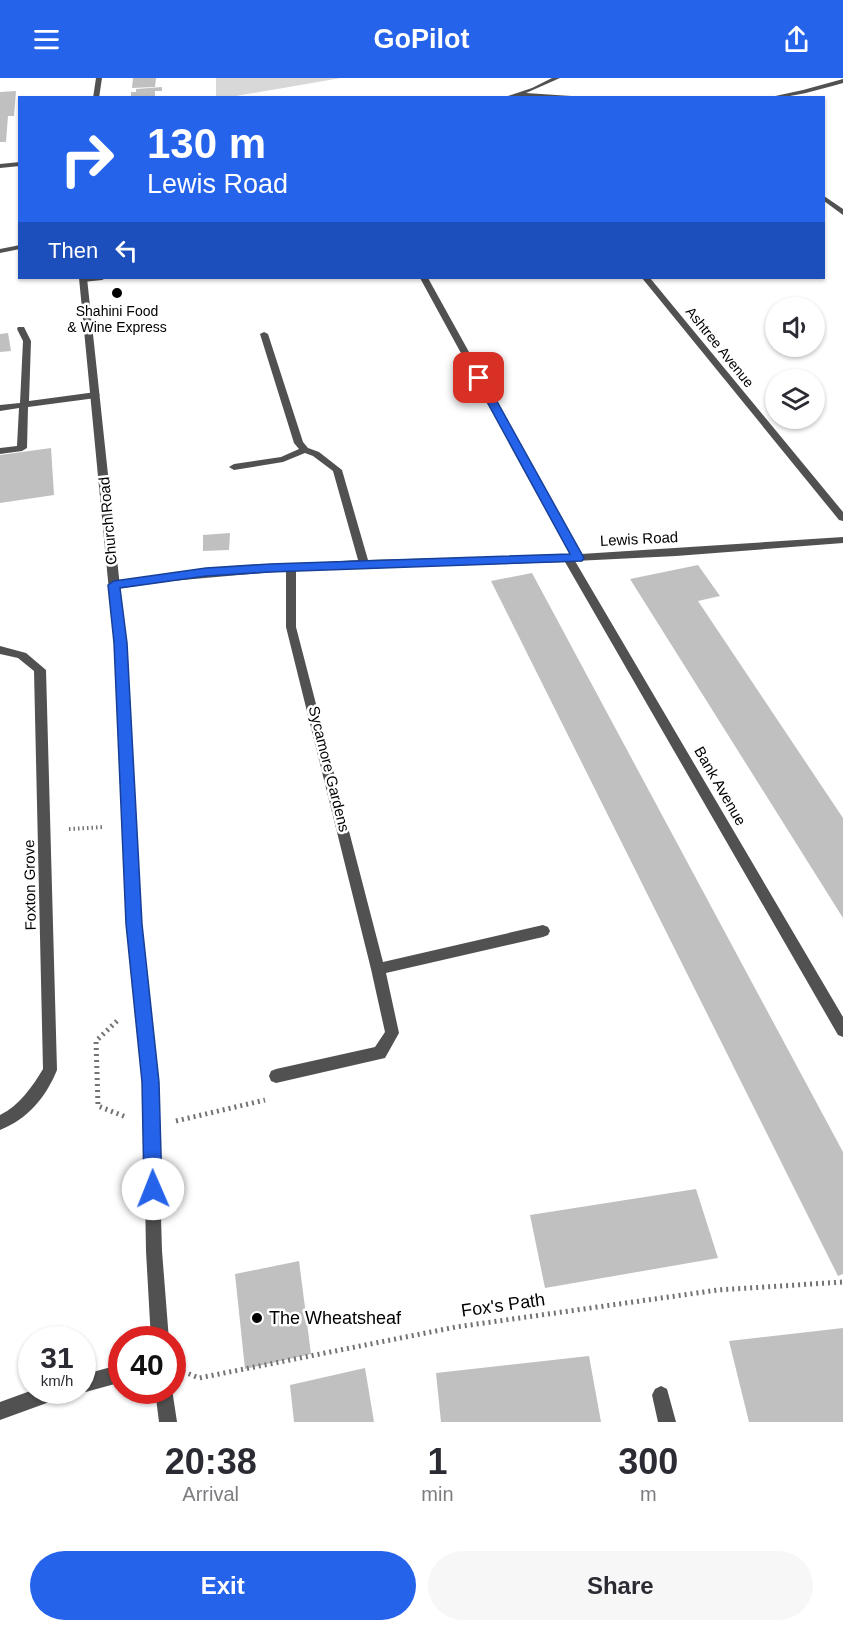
<!DOCTYPE html>
<style>
body{margin:0;font-family:Arial,sans-serif;background:#f7f7f7;color:#2b2b33;height:100vh;display:flex;flex-direction:column;font-size:22px;white-space:nowrap}
*{box-sizing:border-box;margin:0}
p{font-size:20px;color:#7c7c81}
.icon{flex:none;width:33px;height:33px;fill:none;stroke:currentColor;stroke-width:2;stroke-linecap:round;stroke-linejoin:round}
.map{position:relative;height:1344px;overflow:hidden}
.sheet{display:flex;flex-direction:column;background:#fff;flex:1}
.sheet>*{flex:none}
.guide{position:absolute;left:18px;top:18px;width:807px;height:183px;border-radius:0px;box-shadow:0 2px 4px #0004;background:#2563eb;color:#fff;overflow:hidden}
.buttons{position:absolute;left:765px;top:219px;display:grid;gap:12px}
.buttons a{display:grid;place-items:center;width:60px;height:60px;border-radius:50%;background:#fff;box-shadow:0 2px 4px #0004;font-size:30px}
.speed{position:absolute;left:18px;top:1248px;display:flex;gap:12px;font-size:30px;font-weight:700;text-align:center}
.speed>*{display:grid;place-content:center;width:78px;height:78px;border-radius:50%;background:#fff;box-shadow:0 2px 4px #0004;line-height:1}
.speed small{font-size:15px;font-weight:400}
.speed .limit{border:9px solid #d22;background:#fff;color:#111}
.pin{position:absolute;display:grid;place-items:center;width:51px;height:51px;color:#fff;margin:-26px;border-radius:12px;box-shadow:0 3px 9px #0006}
.me{position:absolute;width:66px;margin:-33px;rotate:359deg;stroke-linejoin:round;filter:drop-shadow(0 0 4px #0008)}
.turn{display:flex;align-items:center;gap:21px;height:126px;padding:0 30px;font-size:27px}
.turn .icon{width:78px;height:78px;stroke-width:2.5}
.turn b{display:block;font-size:42px;line-height:51px}
.then{display:flex;align-items:center;height:57px;padding:0 30px;background:#0003;gap:12px;font-size:22px}
.eta{display:flex;justify-content:space-evenly;align-items:center;height:102px;text-align:center}
.eta b{font-size:36px;font-weight:700;line-height:42px}
.button{display:flex;gap:12px;margin-top:auto;padding:12px 30px}
.button a{flex:1;height:69px;border-radius:36px;background:#2563eb;color:#fff;font-size:24px;font-weight:700;line-height:69px;text-align:center}
.button a+a{background:#f7f7f7;color:#2b2b33}
header{display:flex;justify-content:space-between;align-items:center;height:78px;padding:0 30px;background:#2563eb;color:#fff;font-size:27px;font-weight:700}
.map>svg:first-child{display:block}
.green{fill:#d8d8d8}
.building{fill:#c0c0c0}
.lines{fill:none;stroke-linecap:round;stroke-linejoin:round}
.path-far1{stroke:#737373;stroke-width:4;stroke-dasharray:1.5 3;stroke-linecap:butt}
.path{stroke:#737373;stroke-width:5;stroke-dasharray:2 4;stroke-linecap:butt}
.service{fill:#515151;fill-rule:evenodd}
.minor{fill:#515151;fill-rule:evenodd}
.tertiary{fill:#515151;fill-rule:evenodd}
.route{fill:#2563eb;stroke:#184099;stroke-width:1.5}
.poi-dot{fill:#000;stroke:#fff;stroke-width:2}
.labels{text-anchor:middle;stroke-width:5;stroke-linejoin:round;paint-order:stroke}
.far-poi-label{font-size:14px;fill:#000;stroke:#fff}
.far-street-label{font-size:14px;fill:#000;stroke:#fff}
.street-label{font-size:15px;fill:#000;stroke:#fff}
.near-street-label{font-size:18px;fill:#000;stroke:#fff}
.near-poi-label{font-size:18px;fill:#000;stroke:#fff;text-anchor:start}
</style>
<header><svg class="icon" aria-label="menu" viewBox="0 0 24 24"><path d="M4 6h16M4 12h16M4 18h16"/></svg>GoPilot<svg class="icon" aria-label="share" viewBox="0 0 24 24"><path d="M12 15V3M7 8l5-5 5 5M5 13v7h14v-7"/></svg></header>
<div class="map">
<svg width="843" height="1344" viewBox="0 0 843 1344">
<rect width="100%" height="100%" fill="#fff"/>
<polygon class="green" points="216,0 341,0 230,19 216,20"/>
<g class="building">
<polygon points="133,0 156,0 155,9 132,10"/>
<polygon points="162,9 162,13 155,13 155,20 131,20 131,14 136,14 136,11"/>
<polygon points="16,13 14,38 8,38 6,64 0,64 0,14"/>
<polygon points="8,255 11,273 0,274 0,256"/>
<polygon points="51,370 54,417 0,425 0,377"/>
<polygon points="230,455 229,472 203,473 203,457"/>
<polygon points="698,487 720,518 698,523 843,740 843,840 630,501"/>
<polygon points="532,495 843,1074 843,1196 838,1198 491,503"/>
<polygon points="696,1111 718,1180 545,1210 530,1137"/>
<polygon points="299,1183 311,1276 245,1291 235,1196"/>
<polygon points="843,1250 843,1344 749,1344 729,1263"/>
<polygon points="589,1278 601,1344 441,1344 436,1295"/>
<polygon points="365,1290 374,1344 294,1344 290,1307"/>
</g>
<g class="lines">
<polyline class="path-far1" points="69,751 104,749"/>
<g class="path">
<polyline points="117,943 96,963 98,1028 126,1039"/>
<polyline points="176,1043 265,1022"/>
<polyline points="172,1289 199,1300 456,1249 718,1212 843,1204"/>
</g>
<g class="service">
<polygon points="20,167 20,171 0,175 0,171"/>
<polygon points="18,249 24,249 31,263 29,323 96,314 100,317 96,320 28,329 27,370 22,373 0,376 0,370 17,368 19,330 0,333 0,327 20,325 23,263 17,251"/>
<polygon points="661,1308 667,1311 676,1344 658,1344 652,1317 655,1311"/>
</g>
<g class="minor">
<polygon points="552,0 560,0 526,15 601,20 502,20 532,10"/>
<path d="M 843,1 L 843,5 C 817,12 793,20 766,20 L 803,12 Z"/>
<polygon points="20,84 20,88 0,90 0,86"/>
<polygon points="824,118 843,131 843,137 824,123"/>
<polygon points="80,200 106,200 102,202 83,204 80,204"/>
<polygon points="420,200 428,200 581,476 843,459 843,465 676,478 575,483 843,939 843,959 838,957 565,484 296,492 296,549 383,884 543,847 548,849 550,853 548,857 543,859 386,895 399,955 385,980 276,1005 271,1003 269,998 271,993 276,991 375,969 385,954 371,891 286,549 286,493 171,503 114,511 109,507 114,503 229,490 358,482 333,393 313,378 305,375 283,384 234,392 229,389 234,386 281,379 299,371 294,365 260,256 264,254 268,256 303,364 308,370 319,374 342,392 368,482 571,477"/>
<polygon points="642,200 650,200 843,434 843,443 839,442"/>
<path d="M 0,568 L 26,575 L 46,592 L 57,992 C 46,1019 28,1041 0,1052 L 0,1037 C 20,1027 32,1009 43,991 L 34,593 L 18,580 L 0,576 Z"/>
<polygon points="122,1286 122,1304 82,1315 76,1312 82,1312 82,1297"/>
<polygon points="33,1312 69,1312 66,1318 0,1342 0,1324"/>
</g>
<g class="tertiary">
<polygon points="96,0 102,0 99,20 93,20"/>
<polygon points="79,200 87,200 126,565 141,846 157,1004 162,1173 169,1262 151,1262 146,1173 143,1004 127,846 114,565"/>
<polygon points="172,1311 177,1344 159,1344 155,1312"/>
</g>
</g>
<polygon class="route" points="475,297 484,300 584,480 582,483 270,494 206,498 120,510 127,565 142,846 159,1004 162,1111 159,1118 153,1120 147,1118 144,1111 142,1004 126,846 114,565 108,507 114,503 206,490 270,486 570,476 474,300"/>
<g class="poi-dot">
<circle cx="117" cy="215" r="6"/>
<circle cx="257" cy="1240" r="6"/>
</g>
<g class="labels">
<g class="far-poi-label">
<text x="117" y="238">Shahini Food<tspan x="117" dy="16">&amp; Wine Express</tspan></text>
</g>
<g class="far-street-label">
<text transform="translate(720 269) rotate(51)" y="5">Ashtree Avenue</text>
</g>
<g class="street-label">
<text transform="translate(108 443) rotate(-95)" y="5">Church Road</text>
<text transform="translate(639 461) rotate(-3)" y="5">Lewis Road</text>
<text transform="translate(329 691) rotate(76)" y="5">Sycamore Gardens</text>
<text transform="translate(720 708) rotate(60)" y="5">Bank Avenue</text>
<text transform="translate(30 807) rotate(-91)" y="5">Foxton Grove</text>
</g>
<g class="near-street-label">
<text transform="translate(503 1227) rotate(-8)" y="6">Fox's Path</text>
</g>
<g class="near-poi-label">
<text x="269" y="1246">The Wheatsheaf</text>
</g>
</g>
</svg>
<div class="buttons">
<a><svg class="icon" aria-label="sound" viewBox="0 0 24 24"><path d="M4 9h4l5-4v14l-5-4H4zM17 9q2 3 0 6"/></svg></a>
<a><svg class="icon" aria-label="layers" viewBox="0 0 24 24"><path d="M12 4l9 5-9 5-9-5zM3 14l9 5 9-5"/></svg></a>
</div>
<div class="speed"><div>31<small>km/h</small></div><div class="limit">40</div></div>
<div class="pin" style="left:479px;top:300px;background:#d93025"><svg class="icon" aria-label="arrive" viewBox="0 0 24 24"><path d="M6 21V4h12l-3 4 3 4H6"/></svg></div>
<svg class="me" style="left:153px;top:1111px" viewBox="-20 -20 40 40"><circle r="19" fill="#fff"/><path d="M0-13L10 11 0 6-10 11z" fill="#2563eb"/></svg>
<div class="guide">
<div class="turn"><svg class="icon" aria-label="right" viewBox="0 0 24 24"><path d="M7 20v-9h11M14 6l5 5-5 5"/></svg><div><b>130 m</b>Lewis Road</div></div>
<div class="then">Then<svg class="icon" aria-label="left" viewBox="0 0 24 24"><path d="M17 20v-9H6M10 6l-5 5 5 5"/></svg></div>
</div>
</div>
<section class="sheet">
<div class="eta">
<div><b>20:38</b><p>Arrival</p></div>
<div><b>1</b><p>min</p></div>
<div><b>300</b><p>m</p></div>
</div>
<div class="button"><a>Exit</a><a>Share</a></div>
</section>
